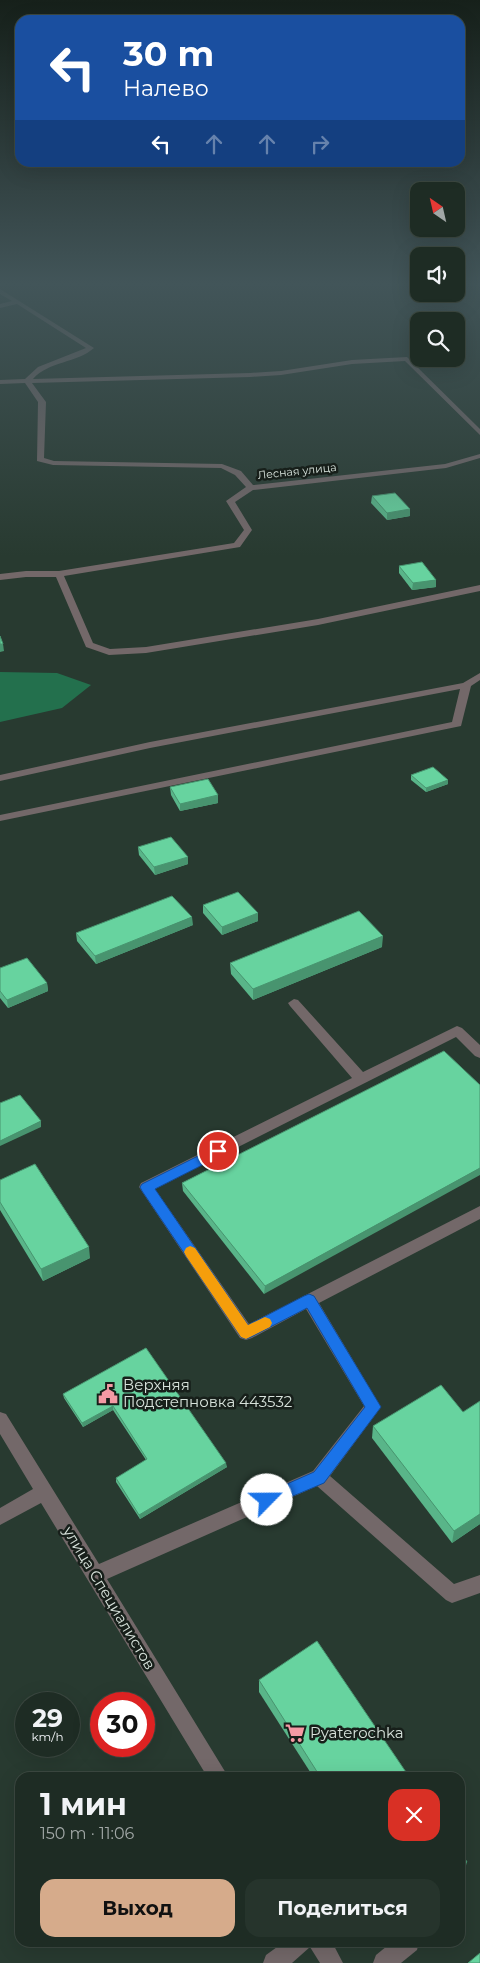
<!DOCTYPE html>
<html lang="ru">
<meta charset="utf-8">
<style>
body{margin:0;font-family:Montserrat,sans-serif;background:#26342c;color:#f1f3f6;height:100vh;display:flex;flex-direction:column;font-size:19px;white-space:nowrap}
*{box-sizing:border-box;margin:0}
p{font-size:16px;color:#a1a7a6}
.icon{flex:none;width:28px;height:28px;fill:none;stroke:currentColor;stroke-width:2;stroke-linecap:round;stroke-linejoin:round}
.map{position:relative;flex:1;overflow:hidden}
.side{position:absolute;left:15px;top:1772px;width:450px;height:175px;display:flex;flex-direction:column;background:#1e2c24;border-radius:15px;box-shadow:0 5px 20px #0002,0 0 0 1px #3c4841}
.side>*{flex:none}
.guide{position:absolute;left:15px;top:15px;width:450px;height:152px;border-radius:15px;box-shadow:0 5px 20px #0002,0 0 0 1px #3c4841;background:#1a4fa0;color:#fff;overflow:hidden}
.needle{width:32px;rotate:326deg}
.buttons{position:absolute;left:410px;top:182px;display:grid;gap:10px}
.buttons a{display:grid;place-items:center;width:55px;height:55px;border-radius:10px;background:#1e2c24;box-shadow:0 5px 20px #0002,0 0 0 1px #3c4841;font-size:25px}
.speed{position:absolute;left:15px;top:1692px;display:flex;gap:10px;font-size:25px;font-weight:700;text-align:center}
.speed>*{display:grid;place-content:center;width:65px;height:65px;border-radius:50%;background:#1e2c24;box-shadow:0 5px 20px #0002,0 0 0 1px #3c4841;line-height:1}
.speed small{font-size:12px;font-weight:400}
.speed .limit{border:8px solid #d22;background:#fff;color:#111}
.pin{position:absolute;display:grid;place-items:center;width:42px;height:42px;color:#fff;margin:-21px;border:2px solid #fff;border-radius:50%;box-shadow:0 1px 5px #0007}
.me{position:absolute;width:55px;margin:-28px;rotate:67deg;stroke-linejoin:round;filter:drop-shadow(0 0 4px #0008)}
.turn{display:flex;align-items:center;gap:18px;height:105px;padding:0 25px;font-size:22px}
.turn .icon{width:65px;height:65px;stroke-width:2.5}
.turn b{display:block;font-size:35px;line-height:42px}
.lanes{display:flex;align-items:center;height:48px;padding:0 25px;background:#0003;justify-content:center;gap:25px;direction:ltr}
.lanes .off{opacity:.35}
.round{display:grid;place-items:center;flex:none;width:52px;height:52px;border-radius:15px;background:#26342c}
.head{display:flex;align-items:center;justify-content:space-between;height:85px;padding:0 25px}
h1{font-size:30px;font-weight:700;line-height:38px}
.button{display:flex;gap:10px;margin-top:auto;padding:10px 25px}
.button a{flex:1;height:58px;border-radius:15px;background:#d6ab8b;color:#111;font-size:20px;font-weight:700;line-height:58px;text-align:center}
.button a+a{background:#26342c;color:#f1f3f6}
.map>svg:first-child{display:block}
.green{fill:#23704d}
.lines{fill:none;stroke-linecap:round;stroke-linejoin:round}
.minor{fill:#736869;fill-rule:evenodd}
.wall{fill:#59b589}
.shaded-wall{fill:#48946f}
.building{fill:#67d39f;stroke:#48946f}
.route{fill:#1a73e8;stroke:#114b97}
.slow{fill:#f59e0b}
.labels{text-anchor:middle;stroke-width:5;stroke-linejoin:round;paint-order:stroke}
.far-street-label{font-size:11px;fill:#d7e2db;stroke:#171f1a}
.near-poi-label{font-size:15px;fill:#d7e2db;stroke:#171f1a;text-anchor:start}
.near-street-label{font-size:15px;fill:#d7e2db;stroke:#171f1a}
</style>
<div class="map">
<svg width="480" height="1963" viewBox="0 0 480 1963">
<rect width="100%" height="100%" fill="#283a30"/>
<polygon class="green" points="0,672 57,673 91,685 62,708 0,722"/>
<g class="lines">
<g class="minor">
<path d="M 0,289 L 94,348 C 77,363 49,361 33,379 L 250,373 L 281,371 L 352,360 L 407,357 L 480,429 L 480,435 L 405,361 L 352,364 L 281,375 L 250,377 L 32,383 L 46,402 L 44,458 L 54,461 L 222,464 L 241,471 L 253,485 L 445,464 L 480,454 L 480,458 L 446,468 L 253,490 L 235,502 L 252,530 L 240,547 L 64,576 L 93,643 L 110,649 L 146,647 L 318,619 L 480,585 L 480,591 L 318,625 L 146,653 L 109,655 L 86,647 L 56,577 L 26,577 L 0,580 L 0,574 L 26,571 L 59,571 L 234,543 L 244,530 L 226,501 L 246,487 L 235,475 L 221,468 L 53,465 L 37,461 L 38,402 L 25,383 L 0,384 L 0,380 L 25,379 L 38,367 L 86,348 L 17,304 L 0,308 L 0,304 L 12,301 L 0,294 Z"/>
<polygon points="480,673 480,680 471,686 461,726 0,821 0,815 452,722 460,689 150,748 0,781 0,775 150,742 463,683"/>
<polygon points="294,999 298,1000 363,1072 457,1026 462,1028 480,1045 480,1058 475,1056 456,1037 155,1189 249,1324 480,1206 480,1219 319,1303 381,1407 330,1476 454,1584 480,1575 480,1593 452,1603 446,1600 317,1486 107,1579 229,1778 208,1778 41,1503 0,1525 0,1508 33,1489 0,1434 0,1412 6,1414 99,1564 313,1471 364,1406 306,1309 252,1338 246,1340 240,1338 139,1187 141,1183 352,1078 290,1006 288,1003"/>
<polygon points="284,1942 332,1942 343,1963 320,1963 310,1947 292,1963 263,1963 266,1955"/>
<polygon points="392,1942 419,1942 417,1950 401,1963 373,1963 376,1955"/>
</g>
</g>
<g class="wall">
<polygon points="372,496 410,509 410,516 387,520 371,503"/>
<polygon points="399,566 436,587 412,590 399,573"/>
<polygon points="411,775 448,784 426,792 411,780"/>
<polygon points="170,787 218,795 218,803 180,811 171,795"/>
<polygon points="138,847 188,857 188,864 155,875 139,855"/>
<polygon points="203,905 258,913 258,921 222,935 203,913"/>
<polygon points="193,925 96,964 77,941 76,933"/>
<polygon points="382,947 253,1000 231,974 230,963"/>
<polygon points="0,968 47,983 48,991 8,1008 0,998"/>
<polygon points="444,1051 264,1294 183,1191 182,1183"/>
<polygon points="0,1180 90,1258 43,1281 0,1210"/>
<polygon points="146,1348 227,1467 140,1519 116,1482 116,1478 146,1460 113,1410 83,1427 64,1398 63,1394"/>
<polygon points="373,1426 480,1524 452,1543 372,1438"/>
<polygon points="259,1680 410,1778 314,1778 259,1692"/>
</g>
<g class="shaded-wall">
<polygon points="410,509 410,516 387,520 387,513"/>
<polygon points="436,580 436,587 412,590 413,583"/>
<polygon points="0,644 3,644 4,651 0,652"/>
<polygon points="448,780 448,784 426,792 426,788"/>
<polygon points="218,795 218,803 180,811 180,804"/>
<polygon points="188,857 188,864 155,875 154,867"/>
<polygon points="258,913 258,921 222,935 222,927"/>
<polygon points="192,917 193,925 96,964 95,956"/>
<polygon points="383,936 382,947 253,1000 253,989"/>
<polygon points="47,983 48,991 8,1008 7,1000"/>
<polygon points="41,1121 41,1127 0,1146 0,1141"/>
<polygon points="480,1168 480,1175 264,1294 265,1286"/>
<polygon points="89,1247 90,1258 43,1281 41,1269"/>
<polygon points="113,1406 113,1410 83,1427 82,1423"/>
<polygon points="226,1463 227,1467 140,1519 139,1515"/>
<polygon points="480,1514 480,1524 452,1543 454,1531"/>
<polygon points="467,1862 464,1872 460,1875 460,1867"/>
</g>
<g class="building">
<polygon points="395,493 410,509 387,513 372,496"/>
<polygon points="422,562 436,580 413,583 399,566"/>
<polygon points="0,636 3,644 0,644"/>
<polygon points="433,767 448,780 426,788 411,775"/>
<polygon points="208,779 218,795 180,804 170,787"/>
<polygon points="171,837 188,857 154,867 138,847"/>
<polygon points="238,892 258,913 222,927 203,905"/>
<polygon points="172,896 192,917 95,956 76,933"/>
<polygon points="359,911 383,936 253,989 230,963"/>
<polygon points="27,958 47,983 7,1000 0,991 0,968"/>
<polygon points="444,1051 480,1085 480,1168 265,1286 182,1183"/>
<polygon points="20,1095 41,1121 0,1141 0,1103"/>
<polygon points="35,1164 89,1247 41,1269 0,1202 0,1180"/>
<polygon points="146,1348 226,1463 139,1515 116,1478 147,1459 113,1406 82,1423 63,1394"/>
<polygon points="441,1385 463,1412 480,1401 480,1514 454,1531 373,1426"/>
<polygon points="317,1641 410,1778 321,1778 259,1680"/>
<polygon points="460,1851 467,1862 460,1867"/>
<polygon points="480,1953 480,1963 468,1963"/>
</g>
<linearGradient id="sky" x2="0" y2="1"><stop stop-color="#16201a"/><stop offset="0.51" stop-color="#425559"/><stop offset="1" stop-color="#425559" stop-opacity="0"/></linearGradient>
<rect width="480" height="556" fill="url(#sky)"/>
<polygon class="route" points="218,1146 222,1148 224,1151 222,1155 155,1189 248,1325 304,1296 309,1294 314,1296 381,1407 324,1483 267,1507 262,1505 260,1500 262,1495 314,1472 365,1407 307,1308 251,1337 246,1339 241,1337 142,1191 140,1187 142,1184"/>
<polygon class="slow" points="190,1246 195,1248 248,1325 265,1317 270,1319 272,1323 270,1327 246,1339 241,1337 186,1256 184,1252 186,1248"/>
<defs>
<symbol id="civic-bare" viewBox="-9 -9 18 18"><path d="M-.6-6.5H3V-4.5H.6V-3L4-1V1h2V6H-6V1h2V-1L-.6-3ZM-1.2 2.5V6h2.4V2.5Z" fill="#f49aa4" stroke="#171f1a" stroke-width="2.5" paint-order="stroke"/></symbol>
<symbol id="supermarket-bare" viewBox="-9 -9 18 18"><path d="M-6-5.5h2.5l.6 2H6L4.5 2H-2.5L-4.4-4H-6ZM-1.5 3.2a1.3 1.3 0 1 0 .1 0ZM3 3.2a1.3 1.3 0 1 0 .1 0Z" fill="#f49aa4" stroke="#171f1a" stroke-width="2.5" paint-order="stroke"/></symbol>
</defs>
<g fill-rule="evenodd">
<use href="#civic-bare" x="94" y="1380" width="28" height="28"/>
<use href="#supermarket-bare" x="281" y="1719" width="28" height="28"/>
</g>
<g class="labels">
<g class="far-street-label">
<text transform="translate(297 471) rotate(-6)" y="4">Лесная улица</text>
</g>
<g class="near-poi-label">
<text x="123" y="1390">Верхняя<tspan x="123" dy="17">Подстепновка 443532</tspan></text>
<text x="310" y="1738">Pyaterochka</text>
</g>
<g class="near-street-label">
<text transform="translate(109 1598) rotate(59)" y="5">улица Специалистов</text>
</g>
</g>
</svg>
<div class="buttons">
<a><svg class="needle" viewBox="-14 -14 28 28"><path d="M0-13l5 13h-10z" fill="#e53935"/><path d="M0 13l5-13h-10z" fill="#a1a7a6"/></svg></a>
<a><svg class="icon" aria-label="sound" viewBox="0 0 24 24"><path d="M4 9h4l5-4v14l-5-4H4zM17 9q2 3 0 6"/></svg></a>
<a><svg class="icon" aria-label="search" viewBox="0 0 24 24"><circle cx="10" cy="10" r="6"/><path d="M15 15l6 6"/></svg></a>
</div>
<div class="speed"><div>29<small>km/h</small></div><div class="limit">30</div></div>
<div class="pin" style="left:218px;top:1151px;background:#d93025"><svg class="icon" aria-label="arrive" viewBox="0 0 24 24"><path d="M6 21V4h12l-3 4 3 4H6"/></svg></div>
<svg class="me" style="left:267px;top:1500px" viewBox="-20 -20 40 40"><circle r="19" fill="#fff"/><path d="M0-13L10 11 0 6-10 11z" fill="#1a73e8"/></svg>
<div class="guide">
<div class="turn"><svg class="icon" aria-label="left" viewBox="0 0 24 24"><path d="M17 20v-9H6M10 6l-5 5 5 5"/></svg><div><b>30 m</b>Налево</div></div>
<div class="lanes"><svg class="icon" aria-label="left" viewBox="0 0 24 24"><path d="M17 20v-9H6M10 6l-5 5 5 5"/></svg><svg class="icon off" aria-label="ahead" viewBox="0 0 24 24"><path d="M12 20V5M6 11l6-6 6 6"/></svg><svg class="icon off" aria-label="ahead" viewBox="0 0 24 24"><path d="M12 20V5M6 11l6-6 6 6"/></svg><svg class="icon off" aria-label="right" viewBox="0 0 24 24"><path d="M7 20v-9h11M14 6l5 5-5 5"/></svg></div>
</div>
<section class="side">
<div class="head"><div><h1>1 мин</h1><p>150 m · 11:06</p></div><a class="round" style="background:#d93025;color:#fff"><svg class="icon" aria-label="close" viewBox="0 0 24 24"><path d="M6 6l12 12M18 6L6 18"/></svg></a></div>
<div class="button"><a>Выход</a><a>Поделиться</a></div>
</section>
</div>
